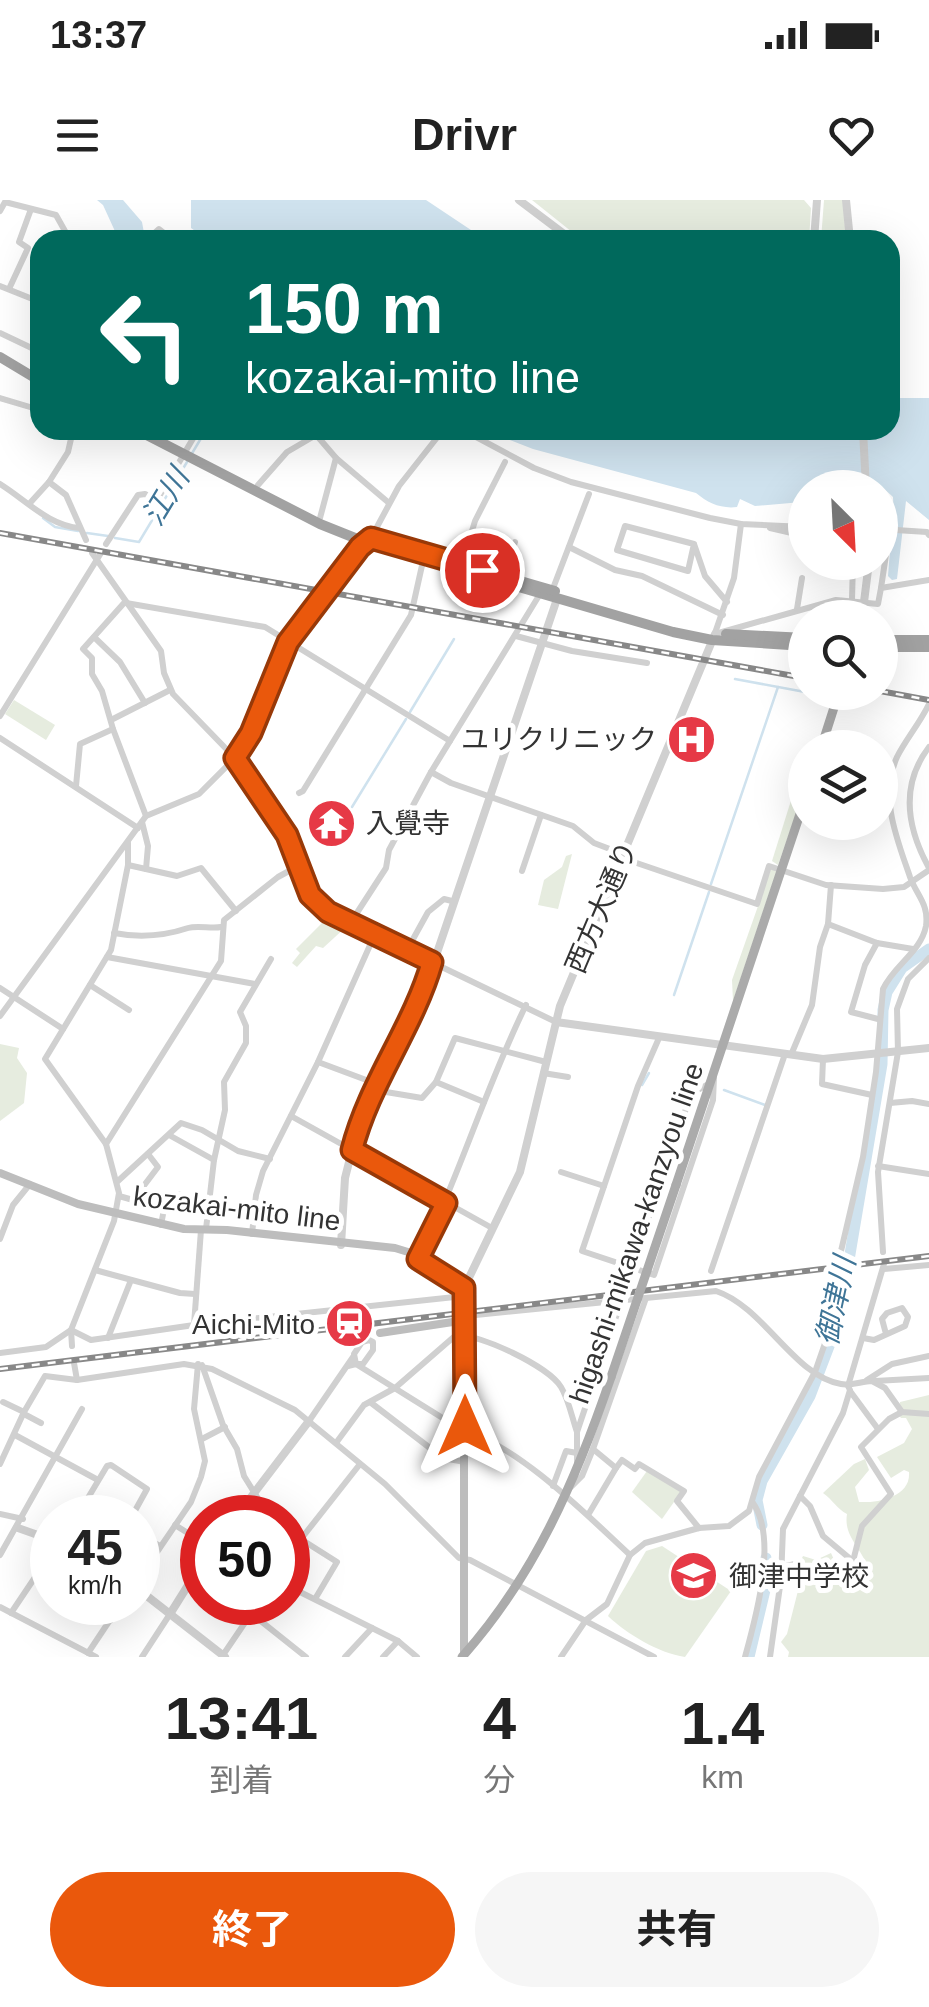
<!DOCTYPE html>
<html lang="ja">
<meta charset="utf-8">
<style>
body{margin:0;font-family:Helvetica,"Noto Sans JP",sans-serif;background:#f6f6f6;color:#222;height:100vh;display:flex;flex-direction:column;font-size:38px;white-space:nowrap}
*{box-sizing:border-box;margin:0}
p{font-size:32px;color:#767676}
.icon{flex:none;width:55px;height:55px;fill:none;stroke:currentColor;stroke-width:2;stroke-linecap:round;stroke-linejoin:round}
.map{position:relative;height:1457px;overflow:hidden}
.details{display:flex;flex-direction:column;background:#fff;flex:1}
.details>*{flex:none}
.top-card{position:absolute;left:30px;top:30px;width:870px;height:210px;border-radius:30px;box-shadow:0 10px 40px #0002;background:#00695c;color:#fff;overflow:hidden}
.needle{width:65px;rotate:156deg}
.fabs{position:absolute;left:788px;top:270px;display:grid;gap:20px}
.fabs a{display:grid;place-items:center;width:110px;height:110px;border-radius:50%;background:#fff;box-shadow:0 10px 40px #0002;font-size:50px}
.speed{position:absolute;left:30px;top:1295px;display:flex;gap:20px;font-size:50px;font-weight:700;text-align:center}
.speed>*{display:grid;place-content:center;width:130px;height:130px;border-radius:50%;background:#fff;box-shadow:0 10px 40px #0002;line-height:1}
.speed small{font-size:25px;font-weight:400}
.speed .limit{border:15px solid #d22;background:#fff;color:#111}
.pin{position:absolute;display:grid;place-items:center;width:85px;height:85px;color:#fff;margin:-42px;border:5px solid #fff;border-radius:50%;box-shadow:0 2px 10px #0007}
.me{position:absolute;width:110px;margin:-55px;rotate:0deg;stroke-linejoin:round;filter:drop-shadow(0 0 8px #0008)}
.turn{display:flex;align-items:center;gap:35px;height:210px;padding:0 50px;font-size:45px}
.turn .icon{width:130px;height:130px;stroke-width:2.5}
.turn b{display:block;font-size:70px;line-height:85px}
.eta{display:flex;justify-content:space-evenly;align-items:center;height:170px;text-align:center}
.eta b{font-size:60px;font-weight:700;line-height:70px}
.primary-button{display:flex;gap:20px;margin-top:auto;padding:20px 50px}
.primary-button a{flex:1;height:115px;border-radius:60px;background:#ea580c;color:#fff;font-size:40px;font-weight:700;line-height:115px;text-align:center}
.primary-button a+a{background:#f6f6f6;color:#222}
.status{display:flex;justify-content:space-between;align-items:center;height:70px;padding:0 50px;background:#fff;direction:ltr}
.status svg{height:28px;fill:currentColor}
header{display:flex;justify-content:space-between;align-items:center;height:130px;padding:0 50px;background:#fff;font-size:45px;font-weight:700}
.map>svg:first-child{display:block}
.green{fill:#e6ecdf}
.water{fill:#cfe2ee}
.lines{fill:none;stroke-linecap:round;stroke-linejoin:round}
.stream{stroke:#cfe2ee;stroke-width:2.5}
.river{stroke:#cfe2ee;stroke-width:11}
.minor-tunnel{stroke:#d6d6d6;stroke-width:6;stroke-dasharray:6 3;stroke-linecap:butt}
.minor{stroke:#d0d0d0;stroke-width:6}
.tertiary{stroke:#d0d0d0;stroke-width:8}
.secondary{stroke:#bdbdbd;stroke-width:8}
.primary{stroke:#ababab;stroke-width:9}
.trunk{stroke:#a2a2a2;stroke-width:10}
.rail-casing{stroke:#888;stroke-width:6}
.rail{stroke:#fff;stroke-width:2.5;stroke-dasharray:8;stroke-linecap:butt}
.primary-bridge{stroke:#ababab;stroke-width:9}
.route-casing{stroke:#983908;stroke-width:25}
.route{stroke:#ea580c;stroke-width:18}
.labels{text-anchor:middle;stroke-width:10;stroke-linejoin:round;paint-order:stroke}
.poi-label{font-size:28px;fill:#333;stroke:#fff;text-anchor:end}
.street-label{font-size:28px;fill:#333;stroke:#fff}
.water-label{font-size:30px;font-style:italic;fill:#3f7597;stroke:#fff}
</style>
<div class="status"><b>13:37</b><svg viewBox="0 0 49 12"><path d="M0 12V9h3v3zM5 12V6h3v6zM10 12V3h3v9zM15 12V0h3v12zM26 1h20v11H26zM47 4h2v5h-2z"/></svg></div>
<header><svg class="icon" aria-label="menu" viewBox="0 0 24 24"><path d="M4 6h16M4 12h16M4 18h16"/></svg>Drivr<svg class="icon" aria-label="heart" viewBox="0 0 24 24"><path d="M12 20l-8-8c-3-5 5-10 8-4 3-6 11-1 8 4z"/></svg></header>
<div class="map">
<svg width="929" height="1457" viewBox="0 0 929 1457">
<rect width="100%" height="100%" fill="#fff"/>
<g class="green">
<polygon points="532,0 804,0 811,8 809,40 582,40"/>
<polygon points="824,0 843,0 846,40 821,40"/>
<polygon points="14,500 55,525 46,540 5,514"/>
<polygon points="805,556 805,588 778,665 772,661"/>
<polygon points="572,654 558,709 538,705 544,680 562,667 566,656"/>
<polygon points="771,669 777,670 733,801 732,780"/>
<polygon points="330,715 347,726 323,748 316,746 297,767 292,763 300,753 296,749"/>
<polygon points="0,844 19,848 17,858 27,873 24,903 0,921"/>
<path d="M 929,1195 L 929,1457 L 788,1457 L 789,1452 L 781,1442 L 787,1434 L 803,1371 L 800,1362 L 803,1356 L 816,1360 L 831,1353 L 835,1362 L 842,1363 L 848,1360 L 853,1369 L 863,1373 L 868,1370 C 864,1349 843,1338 847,1314 C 837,1309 833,1300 823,1293 L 854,1264 L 865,1259 L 869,1270 L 855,1287 L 859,1302 C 878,1303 911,1297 909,1272 L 904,1270 L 891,1278 L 877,1257 L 904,1243 L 912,1229 L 906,1218 L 901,1218 L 898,1214 L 900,1202 Z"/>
<polygon points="647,1271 681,1292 662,1319 632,1292"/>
<path d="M 662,1346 L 731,1391 L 685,1457 C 658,1453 627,1434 608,1416 L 646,1351 Z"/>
</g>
<g class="water">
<polygon points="97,0 123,0 142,22 144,33 134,40 119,40 103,5"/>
<polygon points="191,0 426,0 486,40 208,40 191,28"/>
<path d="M 890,198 L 929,198 L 929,320 L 906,301 L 897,379 L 892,380 L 888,376 L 891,338 L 896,338 L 897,321 L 894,320 L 893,297 L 879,284 L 805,288 L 805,301 L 802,302 L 755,306 L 740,299 L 737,307 C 721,309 708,303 696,293 L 533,249 L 484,230 L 890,230 Z"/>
</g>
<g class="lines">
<g class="stream">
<polyline points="191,255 206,230"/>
<polyline points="43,318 55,327 78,331"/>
<polyline points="87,333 108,336"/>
<polyline points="115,338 139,342 187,262"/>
<polyline points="735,479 805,492"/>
<polyline points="817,494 832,497"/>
<polyline points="410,512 454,439"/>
<polyline points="352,607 406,519"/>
<polyline points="711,684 778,487"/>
<polyline points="674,795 709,692"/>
<polyline points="642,885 649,873"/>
<polyline points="724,890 765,905"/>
</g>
<g class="river">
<polyline points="762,1325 757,1300 762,1281 810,1196 831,1141 847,1072 882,864 883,810 887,792 902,768 929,749"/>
<polyline points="749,1457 766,1386 766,1358"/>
</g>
<polyline class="minor-tunnel" points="837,1073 841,1051"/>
<g class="minor">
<polyline points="0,11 5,2 56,15 70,40"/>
<polyline points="147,40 159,29 173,40"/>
<polyline points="0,86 40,102"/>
<polyline points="9,89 28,48 19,42 31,9"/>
<polyline points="0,133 40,152"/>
<polyline points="0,198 40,210"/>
<polyline points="73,230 68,252 49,282 66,295 86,340"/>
<polyline points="312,230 336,258 389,303"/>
<polyline points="463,230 534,268 571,282 710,318 741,324 805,327"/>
<path d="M 0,284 C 26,300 49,326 80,328"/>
<polyline points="258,285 287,252 316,235"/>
<polyline points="30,303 49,282"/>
<polyline points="320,318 336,258"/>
<polyline points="770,328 805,336"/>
<polyline points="880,329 927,332 929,335"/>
<polyline points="880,342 887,348 881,388"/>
<polyline points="106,344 138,295 145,294 157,300 198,230"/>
<polyline points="694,344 688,371 617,350 625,326 694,344 705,376 727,402"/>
<polyline points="569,347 615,370 642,376 723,415"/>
<polyline points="92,353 161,451 164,473 173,494 235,558 255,583 296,652 306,689 328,712 340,718 556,822"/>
<polyline points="462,364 475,321 505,262"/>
<polyline points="503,375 515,342"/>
<polyline points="552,391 589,294"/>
<polyline points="852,400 853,362"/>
<polyline points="124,403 83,449 92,458 92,474 102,491 113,529 146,616"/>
<polyline points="126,403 265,427 450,541"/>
<polyline points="797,409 802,378"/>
<polyline points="715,433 734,378 741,324"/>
<polyline points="715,434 836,400 878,404 881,388 929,380"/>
<polyline points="516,436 572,451 647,463"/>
<polyline points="94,437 120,462 145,503"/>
<polyline points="0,516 101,353"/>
<polyline points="111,520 170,490"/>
<polyline points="0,538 138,628"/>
<path d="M 929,547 C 900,585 907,628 929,668"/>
<polyline points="431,572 451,583 573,626 594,643 623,654"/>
<polyline points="76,586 80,544 113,529"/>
<polyline points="299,593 303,591 411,415 423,361"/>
<polyline points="142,622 148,646 146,669"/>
<polyline points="622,658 757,704 769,666 826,685 883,689 904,687 929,670"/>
<polyline points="128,665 177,676 201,668 236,711"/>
<polyline points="522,671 541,615"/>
<polyline points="351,722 386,668 389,650 431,572 540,394"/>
<polyline points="828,724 877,743 913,749"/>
<path d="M 114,733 C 140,738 164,736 188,728 C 198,725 211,729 221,727"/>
<polyline points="877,743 865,765 851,812 878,819"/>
<polyline points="407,750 428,712 444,699 452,701"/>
<polyline points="107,757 255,784"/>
<polyline points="90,785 129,810"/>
<polyline points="0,788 63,829"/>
<polyline points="0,816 146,616 199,594 235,558 251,533 288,442 360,347 371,338 399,286 443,230"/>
<polyline points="659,838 638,886 582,1051 654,1075 713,900 714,877"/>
<polyline points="791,855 812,805 820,747 828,724 831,685"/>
<polyline points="823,859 822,884 872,895"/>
<polyline points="318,862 377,884"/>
<polyline points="543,873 568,877"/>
<polyline points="436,882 484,902"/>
<polyline points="374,890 422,898 436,882 455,838 546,862"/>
<polyline points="890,903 912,901 929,904"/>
<polyline points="291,916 492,1028"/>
<polyline points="169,935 214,960"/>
<polyline points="106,944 221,761 224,720 278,677 300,665"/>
<polyline points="878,966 929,974"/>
<polyline points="561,972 604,986"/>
<polyline points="118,981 181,923 202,930 238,951 270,959"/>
<polyline points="119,996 133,1000 158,967 148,954"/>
<polyline points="161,1025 167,993 209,999"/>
<polyline points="206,1029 214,960 225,910 224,882 246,843 246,826 240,812 271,759"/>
<polyline points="252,1034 256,995 263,971 318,862 375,734"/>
<polyline points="0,1039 13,1005 30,984"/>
<path d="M 841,1051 L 863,957 L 876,872 L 883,789 C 894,765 921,752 926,726 C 929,704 917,696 910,677 C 897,639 879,597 897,557 C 906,539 920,523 929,504"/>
<polyline points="883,1052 878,972 898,852 897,809 908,779 929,758"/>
<path d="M 418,1059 C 460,976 485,888 526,805"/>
<polyline points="632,1066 691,894 710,883"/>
<polyline points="884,1069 929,1065"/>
<polyline points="95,1070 180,1093 195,1094"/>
<polyline points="711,1071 785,854"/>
<path d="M 466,1116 L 716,1091 C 764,1107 795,1177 841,1184 C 852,1186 862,1181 872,1181 L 885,1188 L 902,1212 L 929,1214"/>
<polyline points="194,1125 201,1030"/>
<polyline points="108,1138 131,1080"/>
<polyline points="863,1138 874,1140 905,1126 908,1117 902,1108 887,1113 882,1119 886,1134"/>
<polygon points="369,1140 373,1142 373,1150 363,1164 356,1164 354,1154 362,1142"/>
<polyline points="72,1146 71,1130 114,1021 119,993 106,944 45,859 111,750 128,665 128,643"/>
<polyline points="0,1153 46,1147 71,1130 91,1140 194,1125 464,1096"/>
<polyline points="74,1163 77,1180"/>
<polyline points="202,1165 223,1225 237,1249 244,1276 262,1305 266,1318"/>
<polyline points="348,1166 356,1164 449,1222 465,1226"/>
<polyline points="867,1180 892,1164 929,1156"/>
<polyline points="875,1181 929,1178"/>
<polyline points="850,1191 878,1229"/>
<polyline points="3,1202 24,1212"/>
<polyline points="370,1202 443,1258 465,1262"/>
<polyline points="24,1214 41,1223"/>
<polyline points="309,1221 353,1157"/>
<path d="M 465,1232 C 517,1244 591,1319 630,1355"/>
<polyline points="15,1235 98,1280"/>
<polyline points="202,1239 225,1227"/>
<path d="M 336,1243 L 364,1205 L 395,1188 L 456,1135 C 480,1134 548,1166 561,1187 C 569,1200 572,1218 577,1232"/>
<polyline points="577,1263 577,1232 621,1102"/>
<polyline points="0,1264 24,1212 45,1176 77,1180 184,1164 212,1169 295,1210 385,1284 459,1358 470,1360 654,1457"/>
<polyline points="616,1268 622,1260 635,1269 639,1264 684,1291 677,1301 699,1328"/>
<polyline points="553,1286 566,1251 577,1253"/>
<polyline points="571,1287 582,1276 593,1249"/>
<polyline points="800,1296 810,1306 823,1336 854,1362"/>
<polyline points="85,1304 109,1318"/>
<polyline points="0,1314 23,1319"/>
<polyline points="588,1315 616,1268 593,1249 646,1098"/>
<polyline points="76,1318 107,1266 111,1265 147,1289 131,1318"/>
<polyline points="175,1325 202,1342"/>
<polyline points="288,1331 337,1362 315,1399"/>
<polyline points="138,1333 160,1346"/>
<polyline points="301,1339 360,1264"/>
<polyline points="0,1355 82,1209"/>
<path d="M 782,1367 L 799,1363 C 815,1381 832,1372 852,1365 L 862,1326 L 891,1294 L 861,1247 L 889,1219 L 902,1212"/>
<polyline points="35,1379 52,1389"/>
<polyline points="138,1380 191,1302 201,1277 205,1261 194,1209 198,1164"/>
<polyline points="288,1386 398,1441 417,1457"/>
<polyline points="78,1402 111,1420"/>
<polyline points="231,1402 252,1414 306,1457"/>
<polyline points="0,1407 96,1457"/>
<polyline points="11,1413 52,1352"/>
<polyline points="88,1453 122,1402"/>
<polyline points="223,1455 259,1402"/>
<polyline points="142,1457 170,1414"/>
<polyline points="345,1457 372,1428"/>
<polyline points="383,1457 398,1441"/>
<polyline points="561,1457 586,1420 607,1404 630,1355 645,1343 699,1328 729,1326 749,1311 759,1277 815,1172 831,1126 837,1073"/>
<path d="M 745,1457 C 756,1417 778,1339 753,1303"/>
<polyline points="770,1457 781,1379 783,1329 843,1213 850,1190 848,1186 884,1064"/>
</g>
<g class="tertiary">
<polyline points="519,0 572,40"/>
<polyline points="846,0 850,40"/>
<polyline points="814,40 817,0"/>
<polyline points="863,230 866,288"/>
<polyline points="862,418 869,362"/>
<polyline points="556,822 823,859 929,848"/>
<polyline points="341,1045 345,978 360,919 422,797 557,399"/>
<polyline points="464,1088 520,972 560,806 715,434"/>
<polyline points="235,1318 309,1221"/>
<polyline points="18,1328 52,1340"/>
<polyline points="138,1389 225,1457"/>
<polyline points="170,1414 202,1363"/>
</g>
<g class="secondary">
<polyline points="0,973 78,1004 184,1029 227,1030 395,1048 408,1052 464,1088 464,1454"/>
<polyline points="380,1133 466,1120"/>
</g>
<g class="primary">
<polyline points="821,548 839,492"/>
<polyline points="676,985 805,599"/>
<path d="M 462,1457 C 535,1375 576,1280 611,1177"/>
</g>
<g class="trunk">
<polyline points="0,157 40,181"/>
<polyline points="137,230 320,324 365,342 673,432 712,440 805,446"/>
<polyline points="451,361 555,391"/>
<polyline points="726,434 805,438"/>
<polyline points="880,440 929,440"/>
<polyline points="880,447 929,447"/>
</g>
<defs>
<g id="rail">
<polyline points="0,333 805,478"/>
<polyline points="880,491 929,500"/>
<polyline points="0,1169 929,1056"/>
</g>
</defs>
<use href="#rail" class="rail-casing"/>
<use href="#rail" class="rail"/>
<polyline class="primary-bridge" points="611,1177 676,985"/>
</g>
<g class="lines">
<defs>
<path id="route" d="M 465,1226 L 464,1088 L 418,1059 L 446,1003 L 352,950 C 369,883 413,828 432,762 L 328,712 L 310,695 L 287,635 L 235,558 L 251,533 L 288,442 L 360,347 L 371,338 L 482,370"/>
</defs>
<use href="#route" class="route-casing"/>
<use href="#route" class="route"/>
</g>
<defs>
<symbol id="hospital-disc" viewBox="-11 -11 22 22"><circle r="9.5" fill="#e63946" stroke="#fff"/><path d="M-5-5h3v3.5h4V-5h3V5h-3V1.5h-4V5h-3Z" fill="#fff"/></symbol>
<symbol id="temple-disc" viewBox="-11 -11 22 22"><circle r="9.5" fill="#e63946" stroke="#fff"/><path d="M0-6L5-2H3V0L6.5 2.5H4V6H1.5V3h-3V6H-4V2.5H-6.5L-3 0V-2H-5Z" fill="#fff"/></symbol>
<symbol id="station-disc" viewBox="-11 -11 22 22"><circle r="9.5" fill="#e63946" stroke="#fff"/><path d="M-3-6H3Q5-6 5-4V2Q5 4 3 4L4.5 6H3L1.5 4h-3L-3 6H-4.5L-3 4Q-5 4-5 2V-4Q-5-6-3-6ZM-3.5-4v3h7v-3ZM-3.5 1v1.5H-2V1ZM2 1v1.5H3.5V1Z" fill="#fff"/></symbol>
<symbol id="school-disc" viewBox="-11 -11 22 22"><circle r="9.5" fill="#e63946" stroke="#fff"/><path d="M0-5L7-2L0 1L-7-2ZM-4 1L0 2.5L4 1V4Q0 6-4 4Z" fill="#fff"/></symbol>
</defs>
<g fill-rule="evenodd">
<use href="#hospital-disc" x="664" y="512" width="55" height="55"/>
<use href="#temple-disc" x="304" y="596" width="55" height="55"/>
<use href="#station-disc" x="322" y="1096" width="55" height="55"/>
<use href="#school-disc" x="666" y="1348" width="55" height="55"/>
</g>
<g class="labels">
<g class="poi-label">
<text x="657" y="549">ユリクリニック</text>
<text x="366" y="633" text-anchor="start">入覺寺</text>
<text x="315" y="1134">Aichi-Mito</text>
<text x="729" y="1386" text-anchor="start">御津中学校</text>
</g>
<g class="street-label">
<text transform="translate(601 707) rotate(-67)" y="10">西方大通り</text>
<text transform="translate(237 1008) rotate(7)" y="10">kozakai-mito line</text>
<text transform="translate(636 1033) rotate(-71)" y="10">higashi-mikawa-kanzyou line</text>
</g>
<g class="water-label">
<text transform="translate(166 297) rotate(-59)" y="10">江川</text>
<text transform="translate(836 1101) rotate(-78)" y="10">御津川</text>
</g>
</g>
</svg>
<div class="fabs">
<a><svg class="needle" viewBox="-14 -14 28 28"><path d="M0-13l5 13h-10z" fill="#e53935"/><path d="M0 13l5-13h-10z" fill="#767676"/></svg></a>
<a><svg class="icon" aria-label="search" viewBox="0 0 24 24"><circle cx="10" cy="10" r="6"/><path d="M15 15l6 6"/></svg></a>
<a><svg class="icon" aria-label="layers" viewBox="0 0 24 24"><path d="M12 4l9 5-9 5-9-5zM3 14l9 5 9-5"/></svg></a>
</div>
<div class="speed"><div>45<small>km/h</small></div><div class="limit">50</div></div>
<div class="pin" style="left:482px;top:370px;background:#d93025"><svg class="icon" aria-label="arrive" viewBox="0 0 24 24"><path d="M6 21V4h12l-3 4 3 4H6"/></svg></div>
<svg class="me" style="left:465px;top:1226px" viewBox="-20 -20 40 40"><path d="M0-17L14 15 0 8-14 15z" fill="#ea580c" stroke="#fff" stroke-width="4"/></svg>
<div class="top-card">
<div class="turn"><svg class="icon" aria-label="left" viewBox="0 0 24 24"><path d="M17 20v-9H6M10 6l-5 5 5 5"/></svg><div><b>150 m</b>kozakai-mito line</div></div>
</div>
</div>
<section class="details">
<div class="eta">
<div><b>13:41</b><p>到着</p></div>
<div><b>4</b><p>分</p></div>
<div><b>1.4</b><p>km</p></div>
</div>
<div class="primary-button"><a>終了</a><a>共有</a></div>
</section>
